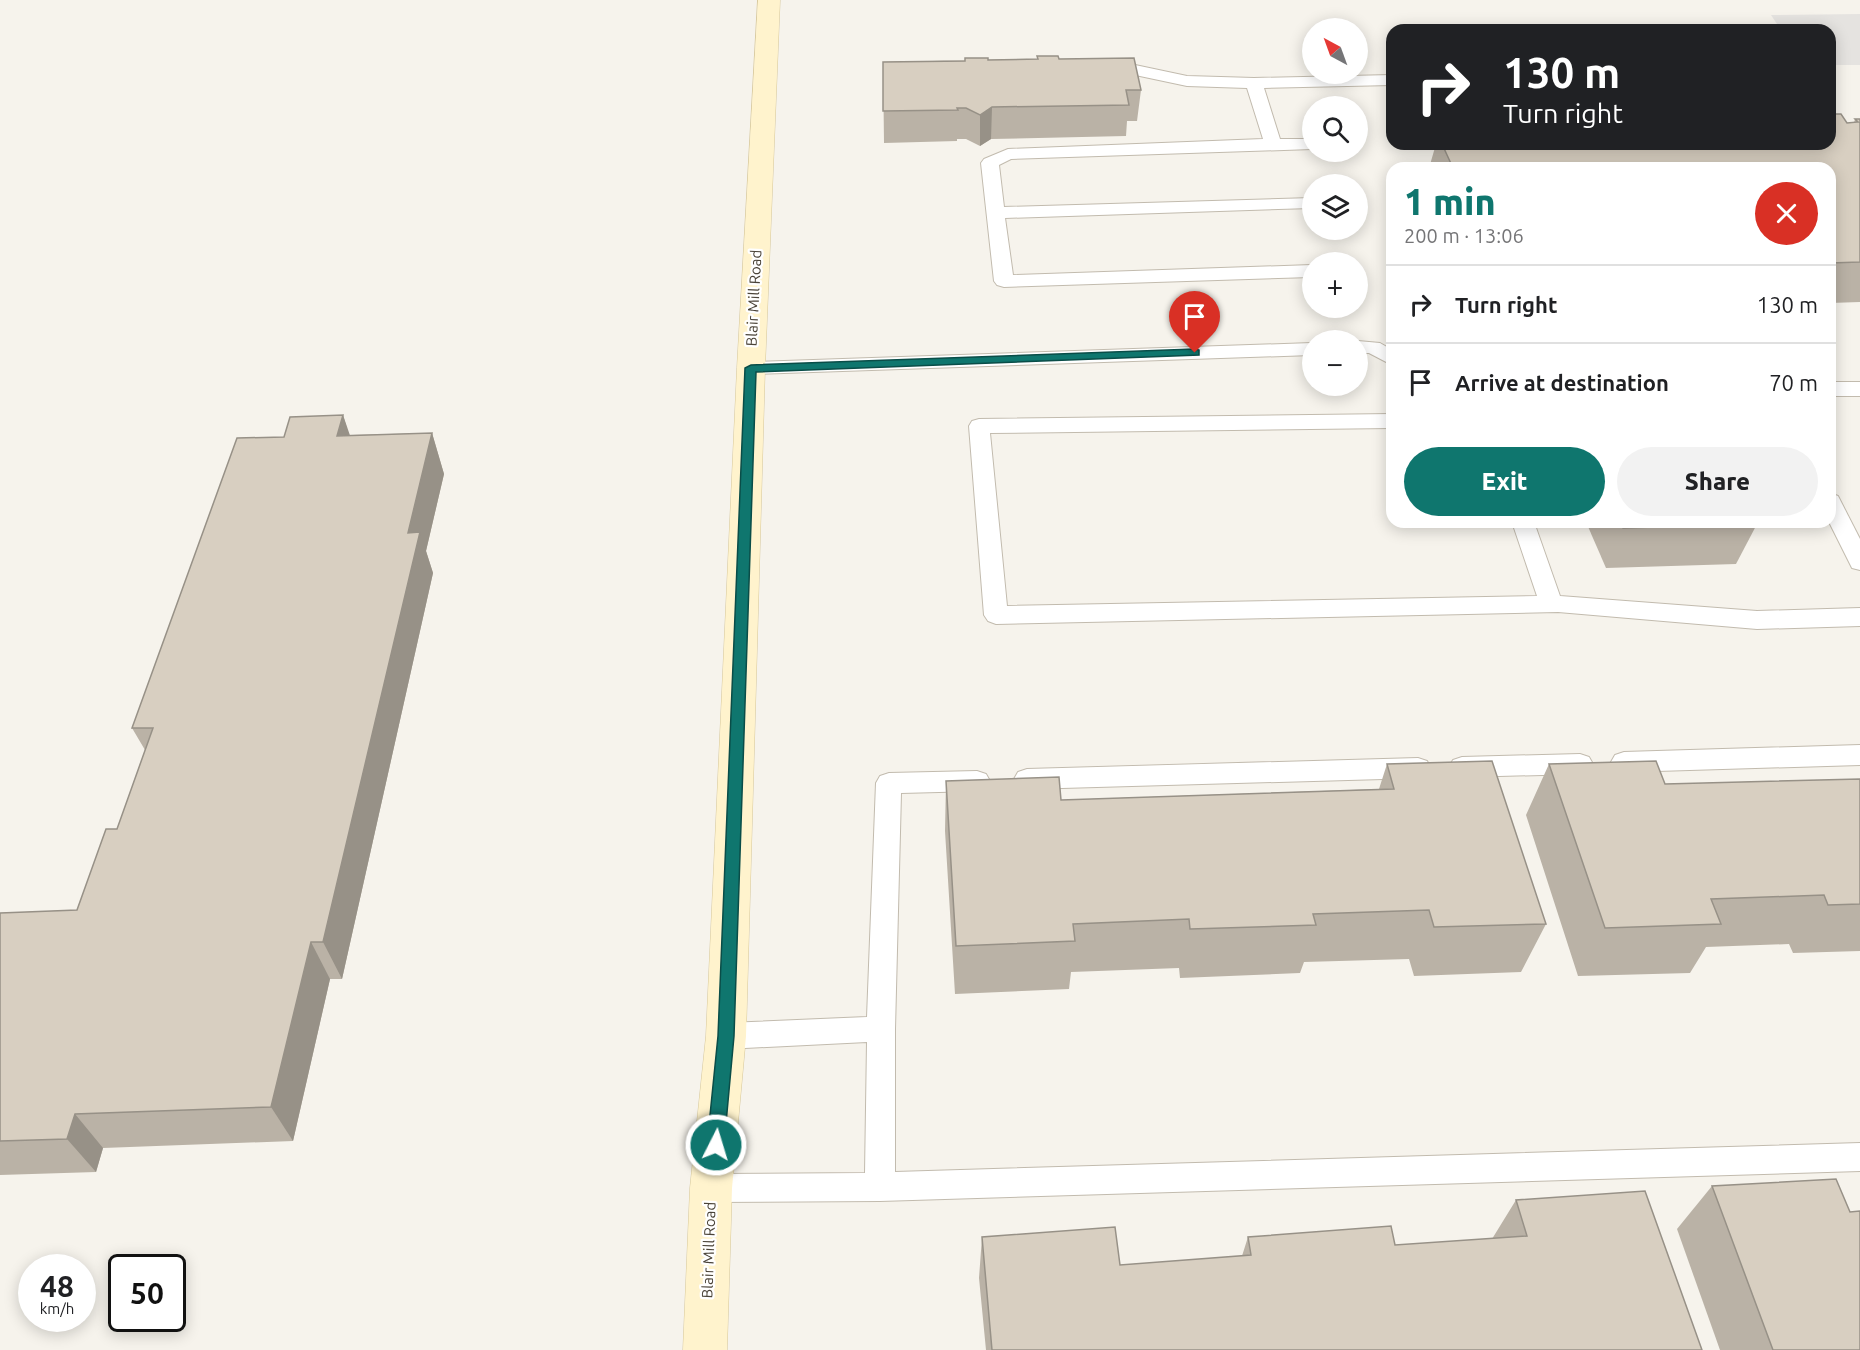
<!DOCTYPE html>
<meta charset="utf-8">
<style>
body{margin:0;font-family:Ubuntu,sans-serif;background:#f2f2f2;color:#202124;height:100vh;display:flex;flex-direction:column;font-size:22px;white-space:nowrap}
*{box-sizing:border-box;margin:0}
p{font-size:20px;color:#757577}
.icon{flex:none;width:33px;height:33px;fill:none;stroke:currentColor;stroke-width:2;stroke-linecap:round;stroke-linejoin:round}
.map{position:relative;flex:1;overflow:hidden}
.panel{position:absolute;left:1386px;top:162px;width:450px;height:366px;display:flex;flex-direction:column;background:#fff;border-radius:18px;box-shadow:0 3px 15px #0003}
.panel>*{flex:none}
.banner{position:absolute;left:1386px;top:24px;width:450px;height:126px;border-radius:18px;box-shadow:0 3px 15px #0003;background:#202124;color:#fff;overflow:hidden}
.needle{width:39px;rotate:319deg}
.controls{position:absolute;left:1302px;top:18px;display:grid;gap:12px}
.controls a{display:grid;place-items:center;width:66px;height:66px;border-radius:50%;background:#fff;box-shadow:0 3px 15px #0003;font-size:30px}
.speed{position:absolute;left:18px;top:1254px;display:flex;gap:12px;font-size:30px;font-weight:700;text-align:center}
.speed>*{display:grid;place-content:center;width:78px;height:78px;border-radius:50%;background:#fff;box-shadow:0 3px 15px #0003;line-height:1}
.speed small{font-size:15px;font-weight:400}
.speed .limit{border:3px solid #111;border-radius:9px;background:#fff;color:#111}
.pin{position:absolute;display:grid;place-items:center;width:51px;height:51px;color:#fff;margin:-62px -26px;border-radius:50% 50% 50% 0;rotate:-45deg;box-shadow:0 0 6px #0007}
.pin .icon{rotate:45deg}
.me{position:absolute;width:66px;margin:-33px;rotate:5deg;stroke-linejoin:round;filter:drop-shadow(0 0 4px #0008)}
.turn{display:flex;align-items:center;gap:21px;height:126px;padding:0 18px;font-size:27px}
.turn .icon{width:78px;height:78px;stroke-width:2.5}
.turn b{display:block;font-size:42px;line-height:51px}
.round{display:grid;place-items:center;flex:none;width:63px;height:63px;border-radius:32px;background:#f2f2f2}
.headline{display:flex;align-items:center;justify-content:space-between;height:102px;padding:0 18px}
h1{font-size:36px;font-weight:800;line-height:45px;color:#0f766e}
.primary-button{display:flex;gap:12px;margin-top:auto;padding:12px 18px}
.primary-button a{flex:1;height:69px;border-radius:36px;background:#0f766e;color:#fff;font-size:24px;font-weight:800;line-height:69px;text-align:center}
.primary-button a+a{background:#f2f2f2;color:#202124}
ul{padding:0;list-style:none}
li{display:flex;align-items:center;gap:18px;height:78px;padding:0 18px;border-top:2px solid #e0e0e0}
li div{flex:1}
li b{display:block;font-size:22px}
li em{font-style:normal}
.map>svg:first-child{display:block}
.parking{fill:#e5e3e0}
.lines{fill:none;stroke-linecap:round;stroke-linejoin:round}
.lane-casing{stroke:#c2bbae;stroke-width:2}
.secondary-casing{stroke:#d6c79b;stroke-width:1}
.lane{fill:#fff;fill-rule:evenodd}
.secondary{fill:#fff3cd;fill-rule:evenodd}
.wall{fill:#bab2a6}
.shaded-wall{fill:#979187}
.building{fill:#d8cfc1;stroke:#979187;stroke-width:1.5}
.route{fill:#0f766e;stroke:#0a4d48;stroke-width:1.5}
.labels{text-anchor:middle;stroke-width:4.5;stroke-linejoin:round;paint-order:stroke}
.street-label{font-size:15px;fill:#4b4439;stroke:#fff}
</style>
<div class="map">
<svg width="1860" height="1350" viewBox="0 0 1860 1350">
<rect width="100%" height="100%" fill="#f6f3ec"/>
<polygon class="parking" points="1860,14 1860,65 1830,65 1830,30 1781,30 1771,15"/>
<g class="lines">
<defs>
<g id="lane">
<polygon points="1121,62 1187,76 1254,78 1392,75 1392,85 1264,88 1280,139 1312,139 1312,149 1011,159 999,165 1004,207 1312,198 1312,208 1005,218 1013,275 1312,265 1312,277 1004,287 997,285 994,281 981,163 984,159 1008,149 1263,139 1247,88 1187,86 1121,72 1104,73 1096,68 1104,63"/>
<polygon points="1358,341 1380,343 1392,350 1392,365 1369,353 1358,353"/>
<polygon points="1312,343 1312,355 751,374 744,373 741,368 744,363 751,362"/>
<rect x="1830" y="382" width="30" height="14"/>
<polygon points="1392,414 1392,428 990,433 1007,606 1537,596 1512,522 1534,522 1560,596 1757,611 1860,608 1860,626 1757,629 1558,612 996,624 988,621 984,615 969,426 972,421 979,419"/>
<polygon points="1830,493 1838,496 1860,539 1860,570 1852,568 1829,522"/>
<polygon points="1860,745 1860,765 1624,772 1615,769 1611,762 1615,755 1624,752"/>
<polygon points="1580,754 1589,757 1593,764 1589,771 1580,774 1462,777 1453,774 1449,767 1453,760 1462,757"/>
<polygon points="1418,758 1427,761 1431,768 1427,775 1418,778 1027,789 1018,786 1014,779 1018,772 1027,769"/>
<polygon points="977,771 986,774 990,781 986,788 977,791 901,793 895,1029 895,1172 1860,1143 1860,1171 880,1201 711,1202 700,1198 696,1188 700,1178 711,1174 865,1173 867,1042 726,1049 716,1045 712,1036 716,1027 726,1023 867,1017 876,783 880,776 889,773"/>
</g>
<polygon id="secondary" points="758,0 780,0 765,368 746,1036 732,1188 727,1350 683,1350 690,1188 706,1036 737,368"/>
</defs>
<use href="#lane" class="lane-casing"/>
<use href="#secondary" class="secondary-casing"/>
<use href="#lane" class="lane"/>
<use href="#secondary" class="secondary"/>
</g>
<g class="wall">
<polygon points="1037,56 1059,59 1141,90 1137,121 1127,121 1126,136 991,139 980,146 966,139 957,139 957,141 884,143 883,62 1037,59"/>
<polygon points="1855,119 1860,119 1860,302 1830,303 1830,168 1429,168 1436,144 1830,144 1847,123 1854,123"/>
<polygon points="343,415 349,435 432,433 444,474 426,551 433,573 342,979 330,979 293,1141 103,1148 96,1172 0,1175 0,913 77,910 117,829 145,750 132,728"/>
<polygon points="1586,522 1756,522 1757,524 1736,564 1606,568"/>
<polygon points="1387,764 1546,924 1521,972 1414,976 1409,959 1304,962 1300,973 1180,978 1179,968 1071,972 1069,989 955,994 945,831 946,781 1061,800 1379,789"/>
<polygon points="1549,764 1665,784 1860,779 1860,951 1793,953 1789,944 1706,947 1690,973 1578,976 1526,815"/>
<polygon points="1712,1186 1860,1350 1720,1350 1677,1229"/>
<polygon points="1516,1200 1702,1350 986,1350 979,1278 982,1237 1120,1265 1242,1256 1248,1237 1395,1245 1492,1239"/>
</g>
<g class="shaded-wall">
<polygon points="992,107 991,139 980,146 980,115"/>
<polygon points="343,415 357,456 337,436"/>
<polygon points="432,433 444,474 426,551 433,573 342,979 323,942 408,533"/>
<polygon points="311,942 330,979 293,1141 271,1107"/>
<polygon points="75,1114 103,1148 96,1172 67,1139"/>
</g>
<g class="building">
<polygon points="1037,56 1058,56 1059,59 1134,58 1141,90 1126,90 1129,105 992,107 980,115 966,108 957,108 958,110 883,111 883,62 965,61 965,58 988,58 988,60 1038,59"/>
<polygon points="1830,114 1841,114 1847,123 1858,122 1855,119 1860,119 1860,262 1830,263 1830,168 1453,168 1442,144 1830,144"/>
<polygon points="343,415 337,436 432,433 408,533 420,532 323,942 311,942 271,1107 75,1114 67,1139 0,1141 0,913 77,910 106,829 117,829 153,728 132,728 237,438 284,437 290,417"/>
<polygon points="1621,522 1756,522 1757,524 1623,528"/>
<polygon points="1492,761 1546,924 1434,927 1429,910 1313,914 1316,925 1190,929 1189,919 1073,924 1075,941 956,946 946,781 1059,777 1061,800 1394,789 1387,764"/>
<polygon points="1656,761 1665,784 1860,779 1860,904 1828,905 1824,895 1711,899 1721,924 1605,928 1549,764"/>
<polygon points="1836,1179 1850,1212 1860,1211 1860,1350 1773,1350 1712,1186"/>
<polygon points="1645,1191 1702,1350 992,1350 982,1237 1115,1227 1120,1265 1251,1255 1248,1237 1391,1226 1395,1245 1527,1236 1516,1200"/>
</g>
<polygon class="route" points="1195,349 1199,350 1199,355 756,372 734,1036 724,1145 722,1150 716,1153 710,1150 707,1145 718,1036 745,368 751,365"/>
<g class="labels">
<g class="street-label">
<text transform="translate(754 298) rotate(-87)" y="5">Blair Mill Road</text>
<text transform="translate(709 1250) rotate(-88)" y="5">Blair Mill Road</text>
</g>
</g>
</svg>
<div class="controls">
<a><svg class="needle" viewBox="-14 -14 28 28"><path d="M0-13l5 13h-10z" fill="#e53935"/><path d="M0 13l5-13h-10z" fill="#757577"/></svg></a>
<a><svg class="icon" aria-label="search" viewBox="0 0 24 24"><circle cx="10" cy="10" r="6"/><path d="M15 15l6 6"/></svg></a>
<a><svg class="icon" aria-label="layers" viewBox="0 0 24 24"><path d="M12 4l9 5-9 5-9-5zM3 14l9 5 9-5"/></svg></a>
<a>+</a>
<a>−</a>
</div>
<div class="speed"><div>48<small>km/h</small></div><div class="limit">50</div></div>
<div class="pin" style="left:1195px;top:353px;background:#d93025"><svg class="icon" aria-label="arrive" viewBox="0 0 24 24"><path d="M6 21V4h12l-3 4 3 4H6"/></svg></div>
<svg class="me" style="left:716px;top:1145px" viewBox="-20 -20 40 40"><circle r="17" fill="#0f766e" stroke="#fff" stroke-width="3"/><path d="M0-11L8 9 0 5-8 9z" fill="#fff"/></svg>
<div class="banner">
<div class="turn"><svg class="icon" aria-label="right" viewBox="0 0 24 24"><path d="M7 20v-9h11M14 6l5 5-5 5"/></svg><div><b>130 m</b>Turn right</div></div>
</div>
<section class="panel">
<div class="headline"><div><h1>1 min</h1><p>200 m · 13:06</p></div><a class="round" style="background:#d93025;color:#fff"><svg class="icon" aria-label="close" viewBox="0 0 24 24"><path d="M6 6l12 12M18 6L6 18"/></svg></a></div>
<ul>
<li><svg class="icon" aria-label="right" viewBox="0 0 24 24"><path d="M7 20v-9h11M14 6l5 5-5 5"/></svg><div><b>Turn right</b></div><em>130 m</em></li>
<li><svg class="icon" aria-label="arrive" viewBox="0 0 24 24"><path d="M6 21V4h12l-3 4 3 4H6"/></svg><div><b>Arrive at destination</b></div><em>70 m</em></li>
</ul>
<div class="primary-button"><a>Exit</a><a>Share</a></div>
</section>
</div>
